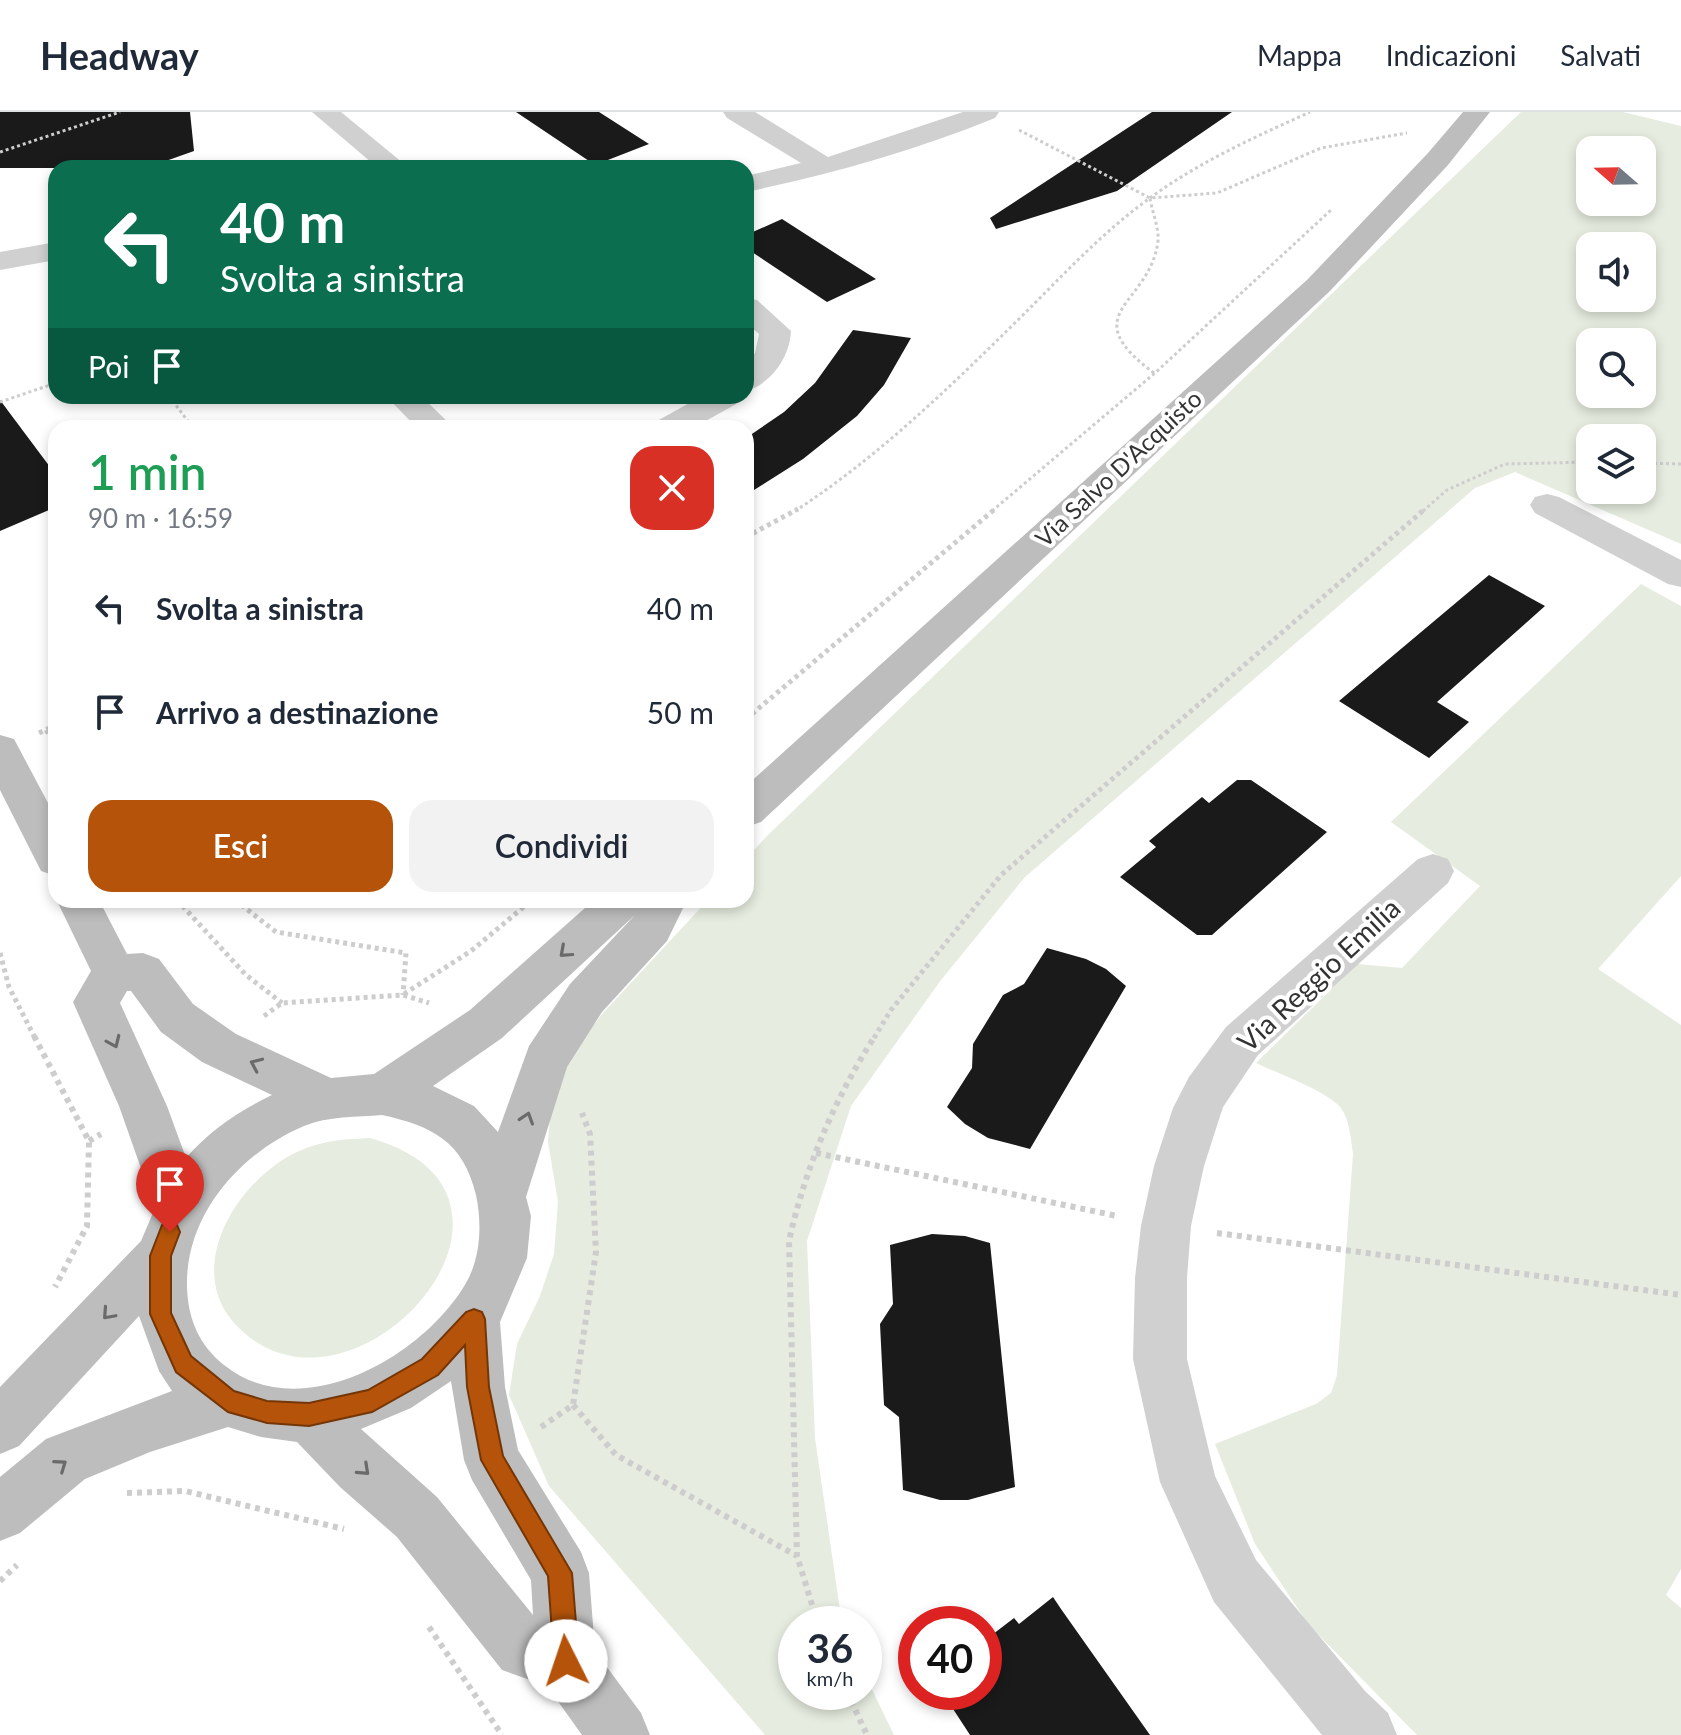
<!DOCTYPE html>
<html lang="it">
<meta charset="utf-8">
<style>
body{margin:0;font-family:Lato,sans-serif;background:#f2f2f3;color:#1f2937;height:100vh;display:flex;flex-direction:column;font-size:30px;white-space:nowrap}
*{box-sizing:border-box;margin:0}
p{font-size:26px;color:#747a83}
.icon{flex:none;width:44px;height:44px;fill:none;stroke:currentColor;stroke-width:2;stroke-linecap:round;stroke-linejoin:round}
.map{position:relative;flex:1;overflow:hidden}
.sheet{position:absolute;left:48px;top:308px;width:706px;height:488px;display:flex;flex-direction:column;background:#fff;border-radius:24px;box-shadow:0 4px 12px #0003}
.sheet>*{flex:none}
.top-card{position:absolute;left:48px;top:48px;width:706px;height:244px;border-radius:24px;box-shadow:0 4px 12px #0003;background:#0b6e4f;color:#fff;overflow:hidden}
.needle{width:52px;rotate:290deg}
.fabs{position:absolute;left:1576px;top:24px;display:grid;gap:16px}
.fabs a{display:grid;place-items:center;width:80px;height:80px;border-radius:16px;background:#fff;box-shadow:0 4px 12px #0003;font-size:40px}
.speed{position:absolute;left:778px;top:1494px;display:flex;gap:16px;font-size:40px;font-weight:700;text-align:center}
.speed>*{display:grid;place-content:center;width:104px;height:104px;border-radius:50%;background:#fff;box-shadow:0 4px 12px #0003;line-height:1}
.speed small{font-size:20px;font-weight:400}
.speed .limit{border:12px solid #d22;background:#fff;color:#111}
.pin{position:absolute;display:grid;place-items:center;width:68px;height:68px;color:#fff;margin:-82px -34px;border-radius:50% 50% 50% 0;rotate:-45deg;box-shadow:0 0 8px #0007}
.pin .icon{rotate:45deg}
.me{position:absolute;width:88px;margin:-44px;rotate:356deg;stroke-linejoin:round;filter:drop-shadow(0 0 6px #0008)}
.turn{display:flex;align-items:center;gap:28px;height:168px;padding:0 40px;font-size:36px}
.turn .icon{width:104px;height:104px;stroke-width:2.5}
.turn b{display:block;font-size:56px;line-height:68px}
.then{display:flex;align-items:center;height:76px;padding:0 40px;background:#0003;gap:16px;font-size:30px}
.round{display:grid;place-items:center;flex:none;width:84px;height:84px;border-radius:24px;background:#f2f2f3}
.overview{display:flex;align-items:center;justify-content:space-between;height:136px;padding:0 40px}
h1{font-size:48px;font-weight:600;line-height:60px;color:#1e9e55}
.button{display:flex;gap:16px;margin-top:auto;padding:16px 40px}
.button a{flex:1;height:92px;border-radius:24px;background:#b45309;color:#fff;font-size:32px;font-weight:600;line-height:92px;text-align:center}
.button a+a{background:#f2f2f3;color:#1f2937}
ul{padding:0;list-style:none}
li{display:flex;align-items:center;gap:24px;height:104px;padding:0 40px}
li div{flex:1}
li b{display:block;font-size:30px}
li em{font-style:normal}
header{display:flex;align-items:center;gap:48px;box-sizing:border-box;height:112px;padding:0 40px;background:#fff;border-bottom:2px solid #e0e1e3}
header strong{font-size:38px}
nav{display:flex;gap:44px;margin-inline-start:auto;font-size:28px}
.map>svg:first-child{display:block}
.green{fill:#e6ecdf;fill-rule:evenodd}
.building{fill:#1a1a1a}
.lines{fill:none;stroke-linecap:round;stroke-linejoin:round}
.path-far2{stroke:#cdcdcd;stroke-width:3;stroke-dasharray:3 3;stroke-linecap:butt}
.path-far1{stroke:#cdcdcd;stroke-width:5;stroke-dasharray:4 4;stroke-linecap:butt}
.path{stroke:#cdcdcd;stroke-width:6;stroke-dasharray:5 5;stroke-linecap:butt}
.street{fill:#d0d0d0;fill-rule:evenodd}
.secondary{fill:#bdbdbd;fill-rule:evenodd}
.oneway{stroke:#6a6a6a}
.route{fill:#b45309;stroke:#753606;stroke-width:2}
.labels{text-anchor:middle;stroke-width:8;stroke-linejoin:round;paint-order:stroke}
.far-street-label{font-size:24px;fill:#333;stroke:#fff}
.street-label{font-size:28px;fill:#333;stroke:#fff}
</style>
<header>
<strong>Headway</strong>
<nav><a>Mappa</a><a>Indicazioni</a><a>Salvati</a></nav>
</header>
<div class="map">
<svg width="1681" height="1623" viewBox="0 0 1681 1623">
<rect width="100%" height="100%" fill="#fff"/>
<g class="green">
<path d="M 1521,0 L 1623,0 L 1681,14 L 1681,432 L 1515,360 L 1475,376 L 1025,765 L 941,868 L 851,994 L 807,1129 L 815,1326 L 842,1512 L 796,1512 L 796,1580 L 864,1580 L 864,1561 L 894,1623 L 765,1623 L 549,1374 L 509,1283 L 517,1232 L 540,1184 L 554,1142 L 558,1090 L 548,1030 L 551,992 L 570,944 L 603,901 L 708,788 L 746,788 L 746,747 L 767,724 ZM 1590,38 L 1642,38 L 1642,90 L 1590,90 ZM 1590,134 L 1642,134 L 1642,186 L 1590,186 ZM 1590,230 L 1642,230 L 1642,282 L 1590,282 ZM 1590,326 L 1642,326 L 1642,378 L 1590,378 Z"/>
<path d="M 1641,472 L 1681,494 L 1681,764 L 1598,857 L 1681,913 L 1681,1457 L 1666,1483 L 1681,1496 L 1681,1623 L 1417,1623 L 1308,1512 L 1255,1432 L 1215,1332 L 1316,1292 L 1331,1281 L 1337,1263 L 1353,1042 C 1351,1028 1350,1012 1343,999 C 1333,981 1276,961 1256,951 L 1357,852 L 1402,856 L 1480,774 L 1391,710 Z"/>
<path d="M 370,1026 C 574,1083 351,1334 236,1213 C 180,1154 242,1061 304,1037 C 326,1028 347,1027 370,1026 Z"/>
</g>
<g class="building">
<polygon points="0,0 190,0 194,39 146,56 0,56"/>
<polygon points="516,0 599,0 649,32 595,53"/>
<polygon points="1152,0 1232,0 1117,79 996,117 990,106"/>
<polygon points="782,107 838,143 876,167 827,190 746,136 746,123"/>
<polygon points="853,218 911,226 884,273 857,304 803,347 746,383 746,326 784,300 815,271"/>
<polygon points="0,288 56,363 56,395 0,419"/>
<polygon points="1489,463 1545,494 1437,590 1469,610 1429,646 1339,589"/>
<polygon points="1237,668 1251,668 1327,720 1212,823 1197,823 1120,765 1156,735 1149,729 1202,685 1209,691"/>
<polygon points="1047,836 1086,847 1106,857 1126,874 1030,1037 988,1026 965,1012 947,995 972,956 973,932 1003,883 1024,872"/>
<polygon points="932,1122 965,1124 990,1131 1015,1375 968,1388 940,1388 903,1378 899,1305 884,1293 880,1212 893,1192 890,1133"/>
<polygon points="1053,1485 1061,1497 1150,1623 970,1623 942,1580 984,1580 984,1529 1014,1506 1019,1512"/>
</g>
<g class="lines">
<g class="path-far2">
<polyline points="1019,18 1150,86"/>
<polyline points="0,40 120,0"/>
<path d="M 1154,261 C 1072,200 1150,194 1158,129 C 1159,115 1152,100 1150,86 L 1217,81 L 1321,36 L 1407,21"/>
<polyline points="169,284 193,316"/>
<polyline points="0,290 56,271"/>
<polyline points="1642,351 1681,352"/>
<path d="M 795,399 C 881,343 952,273 1025,201 C 1065,161 1104,119 1150,86 C 1199,50 1255,25 1310,0"/>
<polyline points="992,399 1155,261 1331,98"/>
<polyline points="1423,399 1447,378 1505,352 1590,350"/>
</g>
<g class="path-far1">
<polyline points="746,425 798,397"/>
<polyline points="746,607 995,397"/>
<polyline points="46,618 56,631"/>
<polyline points="39,621 56,613"/>
<polyline points="177,788 246,863 282,891"/>
<polyline points="235,788 276,820 406,841 403,883"/>
<polyline points="0,841 9,875 35,926"/>
<polyline points="404,882 471,839 532,788"/>
<polyline points="264,904 282,891 403,883 429,891"/>
<polyline points="874,926 891,898 1001,763 1425,397"/>
</g>
<g class="path">
<polyline points="34,924 89,1029 87,1114 55,1175"/>
<polyline points="89,1029 101,1022"/>
<polyline points="816,1041 1117,1104"/>
<polyline points="1217,1121 1681,1183"/>
<polyline points="573,1293 616,1343 797,1444"/>
<polyline points="541,1315 573,1293 596,1140 590,1022 582,1001"/>
<polyline points="127,1381 185,1379 344,1417"/>
<polyline points="0,1469 17,1453"/>
<path d="M 818,1512 L 797,1444 L 789,1129 C 805,1056 835,986 875,924"/>
<polyline points="429,1515 502,1623"/>
<polyline points="847,1580 867,1623"/>
</g>
<g class="street">
<polygon points="312,0 341,0 409,56 378,56"/>
<path d="M 723,0 L 755,0 L 828,45 L 963,0 L 999,0 L 995,6 C 914,39 832,62 746,80 L 746,64 L 801,51 L 727,6 Z"/>
<polygon points="56,130 56,148 0,158 0,140"/>
<path d="M 746,186 L 757,188 L 791,219 C 790,245 771,272 746,279 L 746,252 L 755,241 L 759,222 L 746,211 Z"/>
<polygon points="386,284 421,284 454,316 417,316"/>
<polygon points="702,284 742,284 738,291 693,316 652,316 657,309"/>
<polygon points="1547,382 1559,385 1681,448 1681,475 1668,472 1535,401 1530,393 1535,385"/>
<polygon points="1433,742 1448,747 1454,759 1448,771 1258,943 1223,995 1204,1054 1191,1114 1187,1166 1187,1247 1215,1364 1256,1448 1365,1579 1388,1601 1397,1623 1322,1623 1214,1490 1160,1370 1133,1247 1135,1166 1141,1114 1154,1054 1173,996 1189,965 1226,915 1418,747"/>
</g>
<g class="secondary">
<polygon points="1463,0 1490,0 1448,53 1330,179 761,710 746,715 746,674 1308,167 1428,41"/>
<polygon points="0,623 14,627 56,706 56,764 41,759 0,678"/>
<path d="M 56,787 L 99,788 L 127,842 L 143,841 L 159,847 L 193,892 L 236,922 L 331,966 L 374,962 L 470,898 L 594,788 L 687,788 L 667,829 L 602,900 L 567,955 L 526,1085 L 531,1104 L 527,1146 L 500,1210 L 505,1275 L 518,1338 L 581,1440 L 589,1461 L 595,1539 L 641,1601 L 650,1623 L 582,1623 L 547,1574 L 502,1558 L 397,1425 L 340,1375 L 297,1330 L 261,1325 L 228,1315 L 150,1340 L 85,1367 L 20,1421 L 0,1429 L 0,1365 L 46,1327 L 172,1279 L 159,1259 L 139,1204 L 19,1334 L 0,1342 L 0,1275 L 141,1129 L 155,1096 L 119,994 L 73,890 L 91,859 ZM 635,803 L 570,872 L 529,934 L 498,1020 L 474,994 L 433,974 L 502,926 ZM 127,879 L 131,879 L 161,920 L 202,950 L 272,983 C 239,999 210,1018 186,1046 L 167,994 L 120,891 ZM 382,1003 C 432,1014 463,1029 476,1083 C 482,1111 481,1145 466,1171 C 424,1244 301,1315 224,1253 C 199,1233 188,1207 187,1175 C 185,1103 240,1041 304,1014 C 328,1004 357,1005 382,1003 ZM 451,1269 L 464,1348 L 472,1368 L 531,1468 L 533,1503 L 437,1385 L 361,1317 L 411,1296 Z"/>
</g>
</g>
<defs><path id="oneway-chevron" d="M-2-3.5L2.5 0L-2 3.5" fill="none" stroke-width="1.6" stroke-linecap="round" stroke-linejoin="round" transform="scale(2)"/></defs>
<g class="oneway">
<use href="#oneway-chevron" transform="translate(565 840) rotate(138)"/>
<use href="#oneway-chevron" transform="translate(114 930) rotate(66)"/>
<use href="#oneway-chevron" transform="translate(256 952) rotate(-156)"/>
<use href="#oneway-chevron" transform="translate(527 1006) rotate(-72)"/>
<use href="#oneway-chevron" transform="translate(108 1202) rotate(132)"/>
<use href="#oneway-chevron" transform="translate(61 1353) rotate(-35)"/>
<use href="#oneway-chevron" transform="translate(364 1358) rotate(43)"/>
</g>
<polygon class="route" points="170,1110 177,1113 180,1120 171,1144 171,1201 191,1244 234,1279 267,1289 309,1291 368,1278 422,1247 466,1200 474,1197 482,1200 485,1207 489,1275 503,1344 572,1461 579,1549 575,1557 566,1561 558,1557 554,1549 548,1464 481,1348 467,1275 465,1233 438,1263 372,1300 309,1314 267,1311 228,1300 176,1260 150,1202 150,1144 162,1113"/>
<g class="labels">
<g class="far-street-label">
<text transform="translate(1119 357) rotate(-43)" y="8">Via Salvo D'Acquisto</text>
</g>
<g class="street-label">
<text transform="translate(1319 863) rotate(-43)" y="10">Via Reggio Emilia</text>
</g>
</g>
</svg>
<div class="fabs">
<a><svg class="needle" viewBox="-14 -14 28 28"><path d="M0-13l5 13h-10z" fill="#e53935"/><path d="M0 13l5-13h-10z" fill="#747a83"/></svg></a>
<a><svg class="icon" aria-label="sound" viewBox="0 0 24 24"><path d="M4 9h4l5-4v14l-5-4H4zM17 9q2 3 0 6"/></svg></a>
<a><svg class="icon" aria-label="search" viewBox="0 0 24 24"><circle cx="10" cy="10" r="6"/><path d="M15 15l6 6"/></svg></a>
<a><svg class="icon" aria-label="layers" viewBox="0 0 24 24"><path d="M12 4l9 5-9 5-9-5zM3 14l9 5 9-5"/></svg></a>
</div>
<div class="speed"><div>36<small>km/h</small></div><div class="limit">40</div></div>
<div class="pin" style="left:170px;top:1120px;background:#d93025"><svg class="icon" aria-label="arrive" viewBox="0 0 24 24"><path d="M6 21V4h12l-3 4 3 4H6"/></svg></div>
<svg class="me" style="left:566px;top:1549px" viewBox="-20 -20 40 40"><circle r="19" fill="#fff"/><path d="M0-13L10 11 0 6-10 11z" fill="#b45309"/></svg>
<div class="top-card">
<div class="turn"><svg class="icon" aria-label="left" viewBox="0 0 24 24"><path d="M17 20v-9H6M10 6l-5 5 5 5"/></svg><div><b>40 m</b>Svolta a sinistra</div></div>
<div class="then">Poi<svg class="icon" aria-label="arrive" viewBox="0 0 24 24"><path d="M6 21V4h12l-3 4 3 4H6"/></svg></div>
</div>
<section class="sheet">
<div class="overview"><div><h1>1 min</h1><p>90 m · 16:59</p></div><a class="round" style="background:#d93025;color:#fff"><svg class="icon" aria-label="close" viewBox="0 0 24 24"><path d="M6 6l12 12M18 6L6 18"/></svg></a></div>
<ul>
<li><svg class="icon" aria-label="left" viewBox="0 0 24 24"><path d="M17 20v-9H6M10 6l-5 5 5 5"/></svg><div><b>Svolta a sinistra</b></div><em>40 m</em></li>
<li><svg class="icon" aria-label="arrive" viewBox="0 0 24 24"><path d="M6 21V4h12l-3 4 3 4H6"/></svg><div><b>Arrivo a destinazione</b></div><em>50 m</em></li>
</ul>
<div class="button"><a>Esci</a><a>Condividi</a></div>
</section>
</div>
